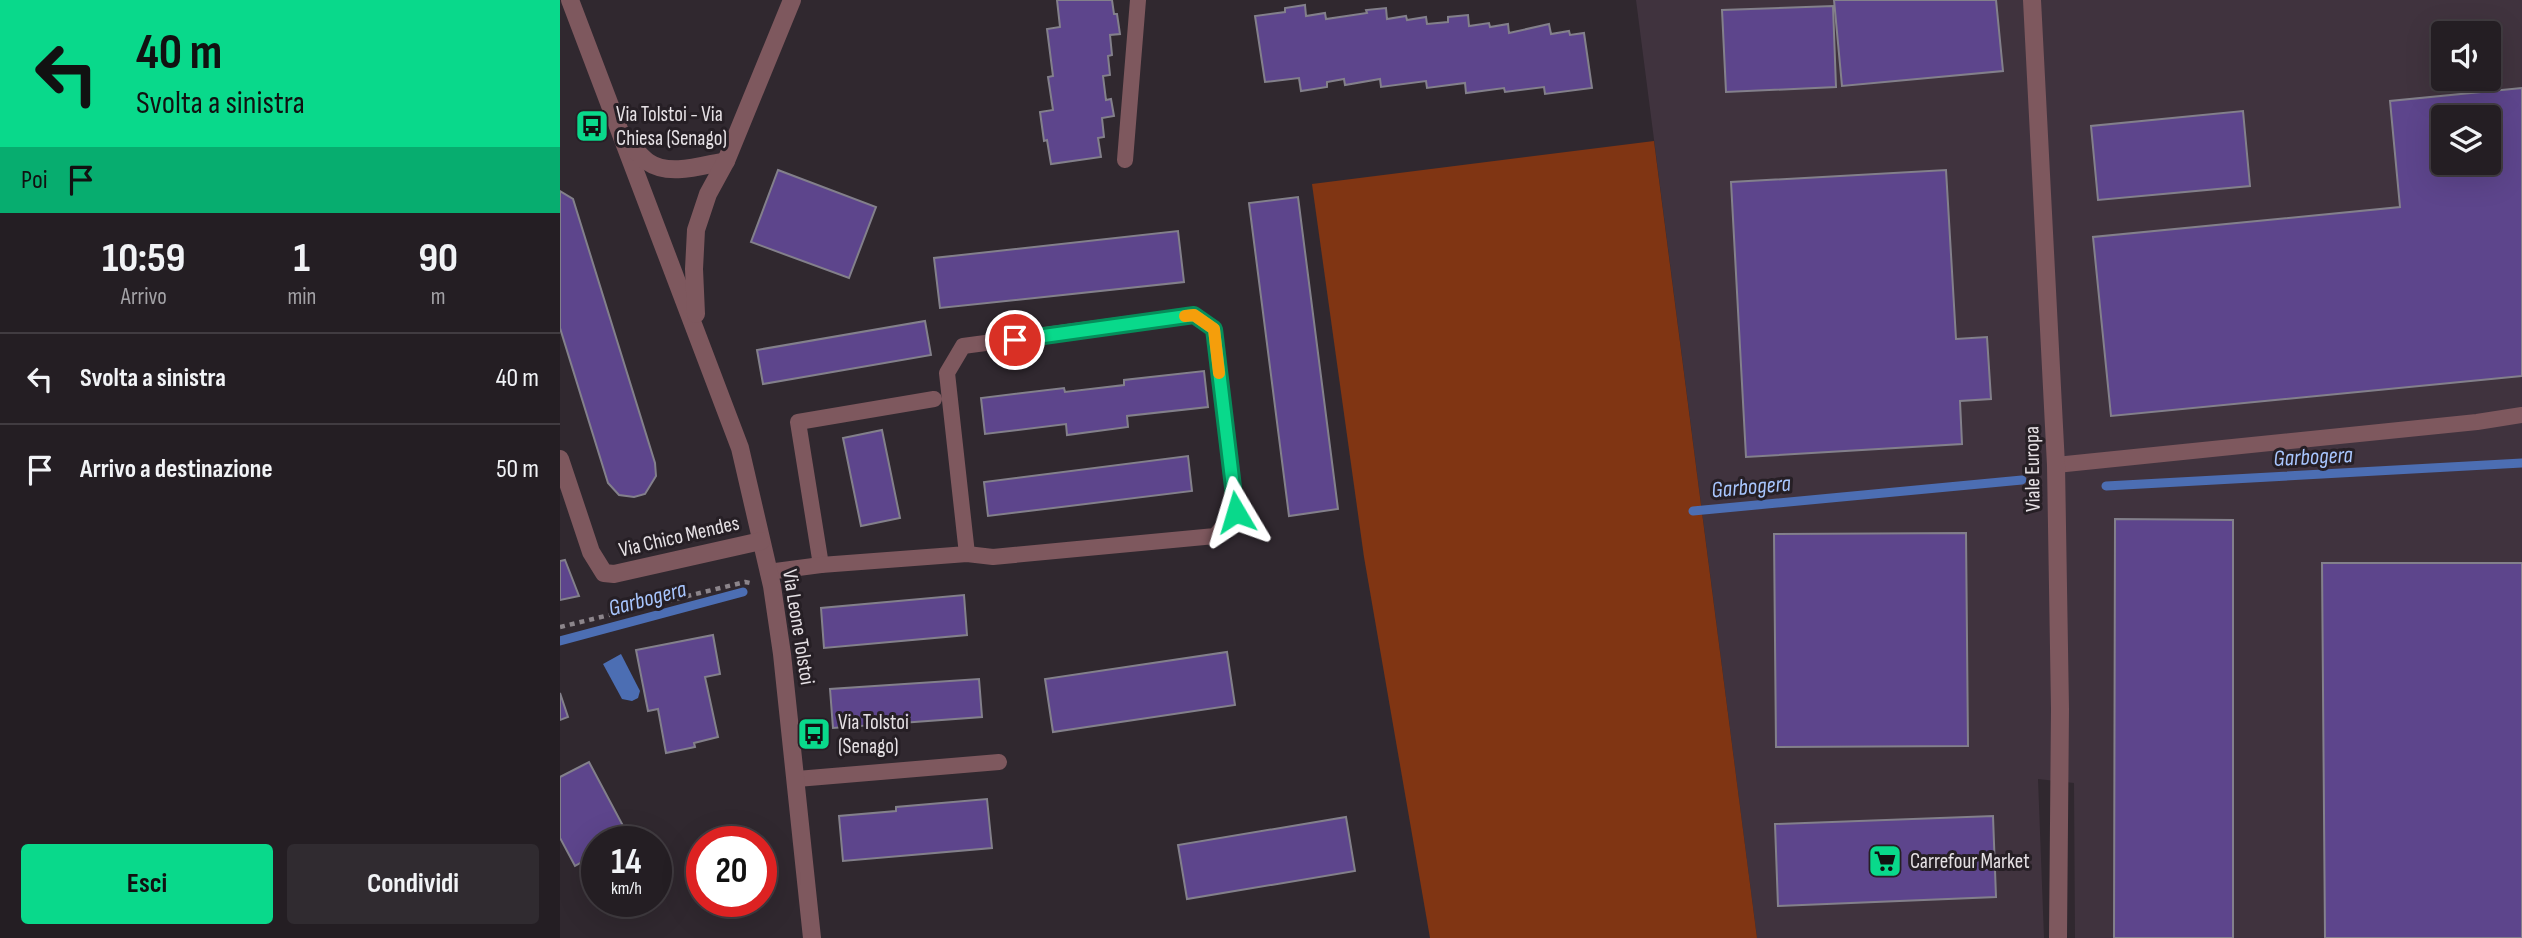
<!DOCTYPE html>
<html lang="it">
<style>
body{margin:0;font-family:"Sofia Sans Condensed",sans-serif;background:#302b30;color:#f1f3f6;height:100vh;display:flex;flex-direction:column;font-size:26px;white-space:nowrap}
*{box-sizing:border-box;margin:0}
p{font-size:23px;color:#a3a2a6}
.icon{flex:none;width:38px;height:38px;fill:none;stroke:currentColor;stroke-width:2;stroke-linecap:round;stroke-linejoin:round}
.map{position:relative;flex:1;overflow:hidden}
.sheet{display:flex;flex-direction:column;background:#241e23;width:560px}
.sheet>*{flex:none}
.top-card{background:#09d98b;color:#111;overflow:hidden}
.tools{position:absolute;left:1871px;top:21px;display:grid;gap:14px}
.tools a{display:grid;place-items:center;width:70px;height:70px;border-radius:7px;background:#241e23;box-shadow:0 7px 28px #0002,0 0 0 2px #413c41;font-size:35px}
.speed{position:absolute;left:21px;top:826px;display:flex;gap:14px;font-size:35px;font-weight:700;text-align:center}
.speed>*{display:grid;place-content:center;width:91px;height:91px;border-radius:50%;background:#241e23;box-shadow:0 7px 28px #0002,0 0 0 2px #413c41;line-height:1}
.speed small{font-size:18px;font-weight:400}
.speed .limit{border:10px solid #d22;background:#fff;color:#111}
.pin{position:absolute;display:grid;place-items:center;width:60px;height:60px;color:#fff;margin:-30px;border:4px solid #fff;border-radius:50%;box-shadow:0 2px 7px #0007}
.me{position:absolute;width:77px;margin:-38px;rotate:353deg;stroke-linejoin:round;filter:drop-shadow(0 0 5px #0008)}
.turn{display:flex;align-items:center;gap:24px;height:147px;padding:0 21px;font-size:32px}
.turn .icon{width:91px;height:91px;stroke-width:2.5}
.turn b{display:block;font-size:49px;line-height:60px}
.then{display:flex;align-items:center;height:66px;padding:0 21px;background:#0003;gap:14px;font-size:26px}
.eta{display:flex;justify-content:space-evenly;align-items:center;height:119px;text-align:center}
.eta b{font-size:42px;font-weight:700;line-height:49px}
.cta{display:flex;gap:14px;margin-top:auto;padding:14px 21px}
.cta a{flex:1;height:80px;border-radius:7px;background:#09d98b;color:#111;font-size:28px;font-weight:700;line-height:80px;text-align:center}
.cta a+a{background:#302b30;color:#f1f3f6}
ul{padding:0;list-style:none}
li{display:flex;align-items:center;gap:21px;height:91px;padding:0 21px;border-top:2px solid #413c41}
li div{flex:1}
li b{display:block;font-size:26px}
li em{font-style:normal}
main{display:flex;flex:1;min-height:0}
.map>svg:first-child{display:block}
.built{fill:#40333e;fill-rule:evenodd}
.green{fill:#803513}
.water{fill:#4c6eb3}
.lines{fill:none;stroke-linecap:round;stroke-linejoin:round}
.stream{stroke:#4c6eb3;stroke-width:9}
.building{fill:#5d458c;stroke:#83808b;stroke-width:2;fill-rule:evenodd}
.path{stroke:#8c858b;stroke-width:4.5;stroke-dasharray:5 5;stroke-linecap:butt}
.service{stroke:#7e585e;stroke-width:16}
.minor{stroke:#7e585e;stroke-width:18}
.route-casing{stroke:#068d5a;stroke-width:18}
.route{stroke:#09d98b;stroke-width:12}
.slow{stroke:#f59e0b;stroke-width:12}
.labels{text-anchor:middle;stroke-width:6;stroke-linejoin:round;paint-order:stroke}
.poi-label{font-size:21px;fill:#e6e1e5;stroke:#261f25;text-anchor:start}
.street-label{font-size:21px;fill:#e6e1e5;stroke:#261f25}
.water-label{font-size:23px;font-style:italic;fill:#a8c6fe;stroke:#261f25}
</style>
<main>
<section class="sheet">
<div class="top-card">
<div class="turn"><svg class="icon" aria-label="left" viewBox="0 0 24 24"><path d="M17 20v-9H6M10 6l-5 5 5 5"/></svg><div><b>40 m</b>Svolta a sinistra</div></div>
<div class="then">Poi<svg class="icon" aria-label="arrive" viewBox="0 0 24 24"><path d="M6 21V4h12l-3 4 3 4H6"/></svg></div>
</div>
<div class="eta">
<div><b>10:59</b><p>Arrivo</p></div>
<div><b>1</b><p>min</p></div>
<div><b>90</b><p>m</p></div>
</div>
<ul>
<li><svg class="icon" aria-label="left" viewBox="0 0 24 24"><path d="M17 20v-9H6M10 6l-5 5 5 5"/></svg><div><b>Svolta a sinistra</b></div><em>40 m</em></li>
<li><svg class="icon" aria-label="arrive" viewBox="0 0 24 24"><path d="M6 21V4h12l-3 4 3 4H6"/></svg><div><b>Arrivo a destinazione</b></div><em>50 m</em></li>
</ul>
<div class="cta"><a>Esci</a><a>Condividi</a></div>
</section>
<div class="map">
<svg width="1962" height="938" viewBox="0 0 1962 938">
<rect width="100%" height="100%" fill="#30282f"/>
<path class="built" d="M 1076,0 L 1962,0 L 1962,938 L 1515,938 L 1514,783 L 1478,779 L 1484,938 L 1197,938 ZM 1883,33 L 1928,33 L 1928,79 L 1883,79 ZM 1883,117 L 1928,117 L 1928,163 L 1883,163 Z"/>
<polygon class="green" points="1094,141 1197,938 870,938 804,557 752,184"/>
<polygon class="water" points="61,654 80,691 78,698 72,701 62,699 43,664"/>
<g class="lines">
<g class="stream">
<polyline points="1546,486 1962,463"/>
<polyline points="1133,511 1462,480"/>
<polyline points="0,641 183,592"/>
</g>
</g>
<g class="building">
<polygon points="497,0 552,0 554,14 557,14 560,34 550,35 552,55 548,56 550,75 543,76 546,100 551,99 554,116 542,118 544,137 538,138 541,157 491,164 487,140 484,141 480,112 493,110 488,77 493,76 487,29 500,27"/>
<polygon points="1274,0 1436,0 1443,71 1282,86"/>
<polygon points="745,5 746,16 765,13 766,19 807,13 806,10 826,8 827,19 846,16 847,20 866,17 867,24 888,22 888,17 908,15 909,26 929,23 930,27 948,24 949,33 989,24 991,34 1009,31 1010,35 1024,33 1032,88 985,94 984,87 945,92 944,88 906,93 905,83 867,88 866,81 821,87 820,79 785,85 784,79 767,82 767,87 741,91 739,78 705,82 695,16 725,12 725,8"/>
<polygon points="1273,6 1276,87 1166,92 1162,10"/>
<path d="M 1962,88 L 1962,376 L 1551,416 L 1533,237 L 1840,207 L 1830,101 ZM 1883,117 L 1928,117 L 1928,163 L 1883,163 Z"/>
<polygon points="1683,111 1690,186 1538,200 1531,126"/>
<polygon points="218,170 316,207 289,278 191,242"/>
<polygon points="1386,170 1396,339 1427,337 1431,399 1400,401 1402,444 1186,457 1171,182"/>
<polygon points="0,191 13,199 95,463 96,476 85,494 74,497 59,495 48,483 0,328"/>
<polygon points="738,197 778,509 729,516 689,203"/>
<polygon points="618,231 624,282 380,308 374,258"/>
<polygon points="365,321 371,355 203,384 197,350"/>
<polygon points="644,371 648,407 567,416 568,427 507,435 506,424 425,434 421,398 504,388 505,392 564,385 564,380"/>
<polygon points="322,430 340,518 301,526 283,438"/>
<polygon points="628,456 632,491 428,516 424,482"/>
<polygon points="1555,519 1673,520 1673,938 1554,938"/>
<polygon points="1406,533 1408,746 1216,747 1214,534"/>
<polygon points="5,560 19,596 0,600 0,561"/>
<polygon points="1762,563 1962,563 1962,938 1765,938"/>
<polygon points="404,595 407,635 264,648 261,608"/>
<polygon points="153,635 160,674 145,677 158,737 134,743 135,747 106,753 98,709 88,711 76,650"/>
<polygon points="667,652 675,705 493,732 485,679"/>
<polygon points="419,679 422,717 273,728 270,689"/>
<polygon points="0,693 8,717 0,720"/>
<polygon points="29,762 69,837 59,842 37,842 37,854 15,866 0,838 0,777"/>
<polygon points="427,799 432,848 283,861 279,816 336,811 336,807"/>
<polygon points="1433,816 1436,897 1218,906 1215,824"/>
<polygon points="786,817 795,871 627,899 618,845"/>
</g>
<g class="lines">
<polyline class="path" points="0,627 185,582 190,583"/>
<g class="service">
<polyline points="565,160 578,0"/>
<polyline points="1496,465 1917,422 1962,415"/>
<polyline points="261,565 238,422 374,399"/>
<polyline points="208,572 261,565 407,554 433,557 655,536 676,512 654,329 634,315 403,346 387,373 407,554"/>
<polyline points="237,779 439,762"/>
</g>
<g class="minor">
<polyline points="10,0 180,448 212,586 222,654 252,938"/>
<polyline points="1472,0 1496,465 1500,709 1498,938"/>
<path d="M 68,142 C 74,148 81,157 88,162 C 109,177 143,165 166,161"/>
<polyline points="136,314 134,269 136,230 148,194 166,161 232,0"/>
<polyline points="0,459 31,552 44,573 54,574 201,541"/>
</g>
</g>
<g class="lines">
<defs>
<polyline id="route" points="455,340 634,315 654,329 676,512"/>
</defs>
<use href="#route" class="route-casing"/>
<use href="#route" class="route"/>
<polyline class="slow" points="625,316 634,315 654,329 659,373"/>
</g>
<defs>
<symbol id="bus-square" viewBox="-11 -11 22 22"><rect x="-9" y="-9" width="18" height="18" rx="4" fill="#09d98b" stroke="#261f25"/><path d="M-5-6H5V4H4V6H2V4H-2V6H-4V4H-5ZM-3.5-4V0h7V-4ZM-3.5 1.2v1.5H-2V1.2ZM2 1.2v1.5H3.5V1.2Z" fill="#111"/></symbol>
<symbol id="supermarket-square" viewBox="-11 -11 22 22"><rect x="-9" y="-9" width="18" height="18" rx="4" fill="#09d98b" stroke="#261f25"/><path d="M-6-5.5h2.5l.6 2H6L4.5 2H-2.5L-4.4-4H-6ZM-1.5 3.2a1.3 1.3 0 1 0 .1 0ZM3 3.2a1.3 1.3 0 1 0 .1 0Z" fill="#111"/></symbol>
</defs>
<g fill-rule="evenodd">
<use href="#bus-square" x="13" y="107" width="38" height="38"/>
<use href="#bus-square" x="235" y="715" width="38" height="38"/>
<use href="#supermarket-square" x="1306" y="842" width="38" height="38"/>
</g>
<g class="labels">
<g class="poi-label">
<text x="56" y="121">Via Tolstoi - Via<tspan x="56" dy="24">Chiesa (Senago)</tspan></text>
<text x="278" y="729">Via Tolstoi<tspan x="278" dy="24">(Senago)</tspan></text>
<text x="1350" y="868">Carrefour Market</text>
</g>
<g class="street-label">
<text transform="translate(1472 469) rotate(-91)" y="7">Viale Europa</text>
<text transform="translate(119 536) rotate(-13)" y="7">Via Chico Mendes</text>
<text transform="translate(239 627) rotate(81)" y="7">Via Leone Tolstoi</text>
</g>
<g class="water-label">
<text transform="translate(1753 456) rotate(-3)" y="8">Garbogera</text>
<text transform="translate(1191 486) rotate(-5)" y="8">Garbogera</text>
<text transform="translate(87 598) rotate(-15)" y="8">Garbogera</text>
</g>
</g>
</svg>
<div class="tools">
<a><svg class="icon" aria-label="sound" viewBox="0 0 24 24"><path d="M4 9h4l5-4v14l-5-4H4zM17 9q2 3 0 6"/></svg></a>
<a><svg class="icon" aria-label="layers" viewBox="0 0 24 24"><path d="M12 4l9 5-9 5-9-5zM3 14l9 5 9-5"/></svg></a>
</div>
<div class="speed"><div>14<small>km/h</small></div><div class="limit">20</div></div>
<div class="pin" style="left:455px;top:340px;background:#d93025"><svg class="icon" aria-label="arrive" viewBox="0 0 24 24"><path d="M6 21V4h12l-3 4 3 4H6"/></svg></div>
<svg class="me" style="left:676px;top:512px" viewBox="-20 -20 40 40"><path d="M0-17L14 15 0 8-14 15z" fill="#09d98b" stroke="#fff" stroke-width="4"/></svg>
</div>
</main>
